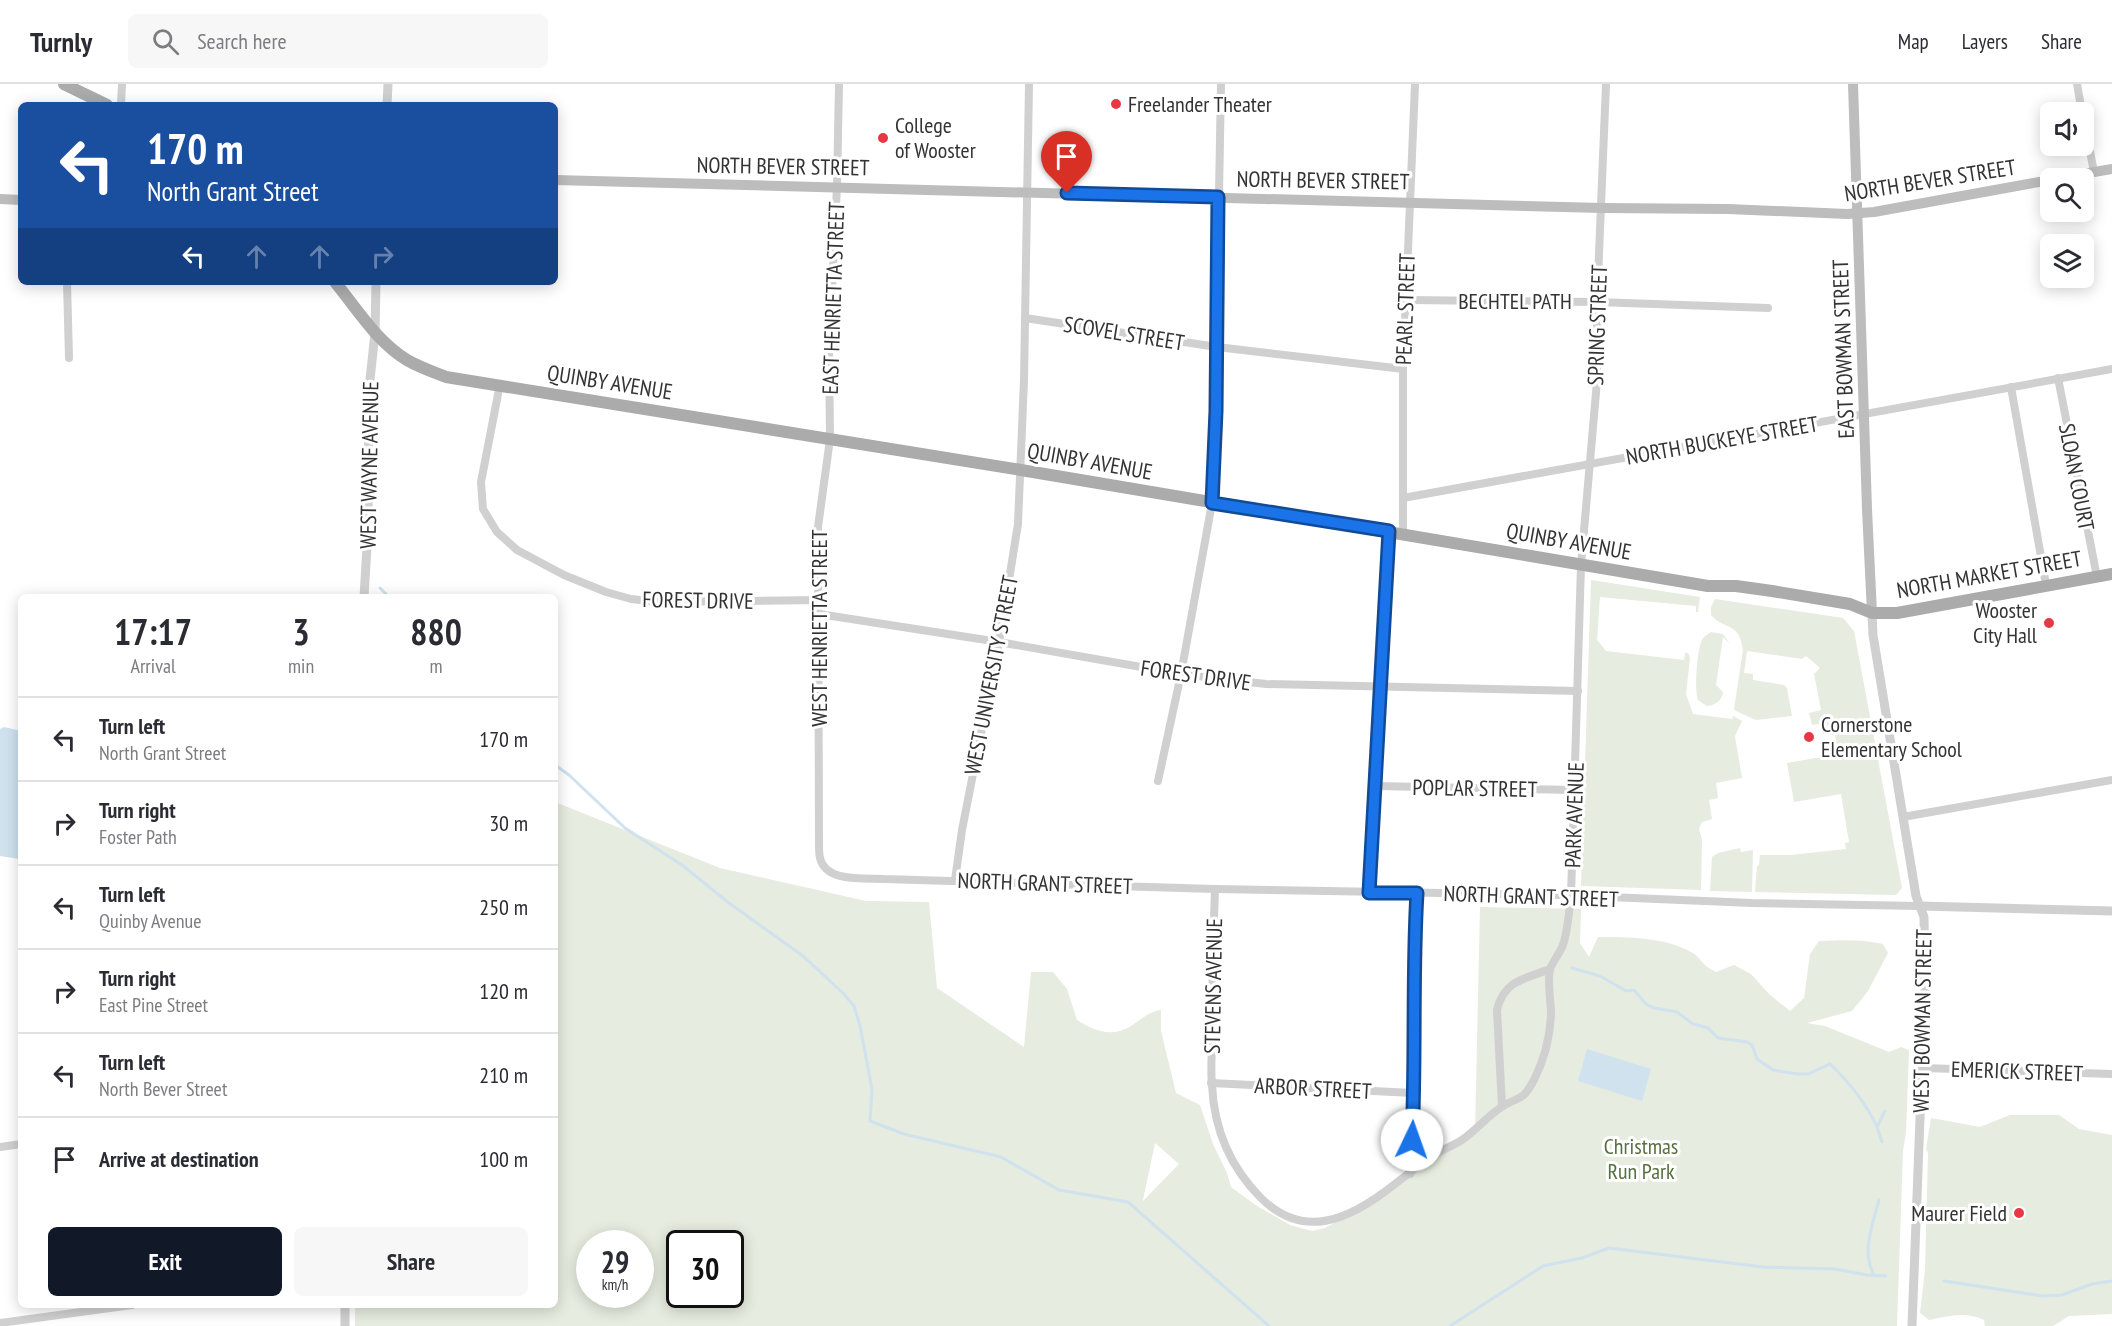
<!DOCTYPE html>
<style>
body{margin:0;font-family:"PT Sans Narrow",sans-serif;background:#f7f7f7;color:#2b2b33;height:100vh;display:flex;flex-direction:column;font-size:22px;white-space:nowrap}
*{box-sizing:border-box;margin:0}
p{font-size:20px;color:#7c7c81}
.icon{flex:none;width:33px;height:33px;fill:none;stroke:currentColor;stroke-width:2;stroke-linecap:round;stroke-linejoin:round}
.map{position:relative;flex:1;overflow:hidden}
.sheet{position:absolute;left:18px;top:510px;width:540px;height:714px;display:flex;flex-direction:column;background:#fff;border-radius:9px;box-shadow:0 3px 15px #0003}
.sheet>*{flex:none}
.top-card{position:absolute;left:18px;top:18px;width:540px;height:183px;border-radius:9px;box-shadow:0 3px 15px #0003;background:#1a4fa0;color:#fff;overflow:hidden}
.fabs{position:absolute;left:2040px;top:18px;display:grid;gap:12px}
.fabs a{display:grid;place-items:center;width:54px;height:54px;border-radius:9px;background:#fff;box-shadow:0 3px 15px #0003;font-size:30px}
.speed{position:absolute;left:576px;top:1146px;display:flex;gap:12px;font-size:30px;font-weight:700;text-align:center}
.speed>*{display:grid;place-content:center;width:78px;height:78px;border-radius:50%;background:#fff;box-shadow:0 3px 15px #0003;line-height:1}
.speed small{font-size:15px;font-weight:400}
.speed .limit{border:3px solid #111;border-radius:9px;background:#fff;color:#111}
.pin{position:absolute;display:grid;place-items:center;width:51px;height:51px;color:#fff;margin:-62px -26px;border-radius:50% 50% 50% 0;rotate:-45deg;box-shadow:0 0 6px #0007}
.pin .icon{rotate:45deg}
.me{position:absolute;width:66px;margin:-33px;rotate:3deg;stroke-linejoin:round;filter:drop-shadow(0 0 4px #0008)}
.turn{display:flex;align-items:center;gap:21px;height:126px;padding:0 30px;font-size:27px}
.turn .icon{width:78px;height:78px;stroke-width:2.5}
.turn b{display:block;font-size:42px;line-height:51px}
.lanes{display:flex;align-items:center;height:57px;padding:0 30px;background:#0003;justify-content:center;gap:30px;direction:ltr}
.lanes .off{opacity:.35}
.eta{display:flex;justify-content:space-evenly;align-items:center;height:102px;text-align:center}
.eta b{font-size:36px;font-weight:700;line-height:42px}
.cta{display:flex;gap:12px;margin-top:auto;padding:12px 30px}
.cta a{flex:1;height:69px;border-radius:9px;background:#111827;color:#fff;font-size:24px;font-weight:700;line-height:69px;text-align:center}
.cta a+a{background:#f7f7f7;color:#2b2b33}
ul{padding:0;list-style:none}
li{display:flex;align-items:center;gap:18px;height:84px;padding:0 30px;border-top:2px solid #e1e1e2}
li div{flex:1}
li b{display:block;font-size:22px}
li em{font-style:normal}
header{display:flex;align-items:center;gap:36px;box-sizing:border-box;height:84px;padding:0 30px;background:#fff;border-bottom:2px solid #e1e1e2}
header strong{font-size:28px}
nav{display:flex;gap:33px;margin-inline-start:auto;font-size:21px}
.search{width:420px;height:54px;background:#f7f7f7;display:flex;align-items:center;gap:15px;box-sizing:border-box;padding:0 21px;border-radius:9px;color:#7c7c81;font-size:22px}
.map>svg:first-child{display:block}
.green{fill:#e6ecdf;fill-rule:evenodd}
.water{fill:#cfe2ee}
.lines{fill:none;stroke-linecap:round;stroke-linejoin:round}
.stream{stroke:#cfe2ee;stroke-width:3}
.minor{stroke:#d0d0d0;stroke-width:8}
.tertiary{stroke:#d0d0d0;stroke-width:9}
.secondary{stroke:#bdbdbd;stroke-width:10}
.primary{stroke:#ababab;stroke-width:12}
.route-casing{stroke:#114b97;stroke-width:15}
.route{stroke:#1a73e8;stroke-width:10}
.poi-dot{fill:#e63946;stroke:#fff;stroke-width:2}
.labels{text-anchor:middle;stroke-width:6;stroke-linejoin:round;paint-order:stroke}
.poi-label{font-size:22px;fill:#333;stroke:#fff;text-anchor:start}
.street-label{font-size:22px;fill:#333;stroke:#fff}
.park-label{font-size:22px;fill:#56703f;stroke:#fff}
</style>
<header>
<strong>Turnly</strong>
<div class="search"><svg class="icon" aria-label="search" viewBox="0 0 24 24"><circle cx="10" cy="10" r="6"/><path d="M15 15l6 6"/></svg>Search here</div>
<nav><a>Map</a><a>Layers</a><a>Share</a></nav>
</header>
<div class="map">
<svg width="2112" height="1242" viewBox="0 0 2112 1242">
<rect width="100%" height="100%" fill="#fff"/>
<g class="green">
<polygon points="1591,496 1700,513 1698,528 1696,528 1696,522 1600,513 1597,556 1606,567 1684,576 1685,569 1688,569 1690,574 1686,610 1693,630 1732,635 1733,632 1742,637 1735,652 1742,694 1716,699 1718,714 1709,716 1712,735 1702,738 1699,744 1702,756 1701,806 1581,802"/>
<path d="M 1715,515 L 1843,534 L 1854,547 L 1902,804 L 1896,811 L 1755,808 L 1757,782 L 1759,781 L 1760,771 L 1790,771 L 1846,765 L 1845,759 L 1849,758 L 1841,710 L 1794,718 L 1787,679 L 1833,671 L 1831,659 L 1836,657 L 1835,650 L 1830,651 L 1827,639 L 1812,641 L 1809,629 L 1821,626 L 1814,590 L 1820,584 L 1806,572 L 1802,575 L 1747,567 L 1744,589 L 1753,590 L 1753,596 L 1784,601 L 1787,604 L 1792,632 L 1756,636 L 1736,627 L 1734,625 L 1743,566 C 1739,537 1725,547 1711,531 L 1711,523 Z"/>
<path d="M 1711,548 L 1723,550 L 1730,560 L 1723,553 L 1716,601 L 1723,608 C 1722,616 1716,621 1707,622 L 1698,616 C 1694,606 1697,562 1703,554 C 1706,551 1708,550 1711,548 Z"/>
<path d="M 555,718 L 720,784 L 866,817 L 929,818 L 937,904 L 1024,963 L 1031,888 L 1053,888 L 1067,905 L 1077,936 C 1094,947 1112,954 1131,942 C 1142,935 1148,928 1161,926 L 1161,947 L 1176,1009 L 1200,1021 L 1213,1060 L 1227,1089 L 1231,1103 L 1257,1122 L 1290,1141 L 1312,1147 L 1325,1144 L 1356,1127 L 1475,1049 L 1480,823 L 1581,825 L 1580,859 L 1589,873 L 1598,853 C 1628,853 1664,853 1691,868 C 1701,873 1702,882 1716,888 L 1734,881 L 1751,890 L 1769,910 L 1790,927 L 1804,914 L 1810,870 L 1819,857 C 1842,856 1861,855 1883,860 L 1888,869 L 1868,907 L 1852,927 L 1807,939 L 1825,942 L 1889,968 L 1901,963 L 1909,966 L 1906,1049 L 1903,1066 L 1897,1242 L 355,1242 L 355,1221 L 555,1221 ZM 1155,1059 L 1179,1080 L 1143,1117 L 1143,1116 ZM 590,1160 L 640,1160 L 640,1210 L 590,1210 ZM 680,1160 L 730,1160 L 730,1210 L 680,1210 Z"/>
<polygon points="1740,764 1741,768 1753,766 1752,808 1710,807 1712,773 1718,769"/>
<path d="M 2010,1031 L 2059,1031 L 2079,1045 L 2112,1051 L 2112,1230 L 2069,1232 L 2053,1242 L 1985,1242 L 1984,1236 C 1967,1227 1947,1232 1929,1236 L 1920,1229 L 1925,1186 L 1928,1069 L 1926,1065 L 1931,1034 L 1980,1043 Z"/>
</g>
<g class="water">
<polygon points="4,643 21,647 21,774 19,775 0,772 0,645"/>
<polygon points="1587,965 1651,985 1642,1017 1578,997"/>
</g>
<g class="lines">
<g class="stream">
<polyline points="380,504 389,513"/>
<polyline points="555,681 569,691 625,744 682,781 729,819 803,872 843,909 854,922 860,942 872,1005 870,1037 904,1050 1001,1073 1059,1106 1128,1118 1269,1242"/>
<path d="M 1572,884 L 1600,892 L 1626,907 L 1634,906 L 1646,920 L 1654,924 L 1677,928 L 1693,940 L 1708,944 L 1718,954 L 1747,958 L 1752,961 L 1757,975 L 1773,986 L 1797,990 L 1808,990 L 1830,980 C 1849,998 1866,1019 1877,1043"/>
<polyline points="1882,1058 1877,1043 1885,1027"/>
<path d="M 1874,1191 C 1861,1168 1873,1139 1879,1116"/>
<polyline points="1944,1197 2043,1212 2062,1211 2092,1200 2112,1197"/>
<polyline points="1450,1242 1543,1182 1582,1174 1609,1164 1763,1183 1835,1185 1867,1191 1886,1192"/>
</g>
<g class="minor">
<path d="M 839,0 L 837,102 L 829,267 L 830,355 L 818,443 L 819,760 C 819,765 819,770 820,774 C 826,799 865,794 884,795 L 1215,805 L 1562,811 L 1752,819 L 1920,822"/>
<polyline points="2077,0 2082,28"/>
<polyline points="121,21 122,0"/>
<polyline points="2084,36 2094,88"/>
<polyline points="67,198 69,274"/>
<polyline points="1405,216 1597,218 1768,224"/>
<polyline points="1025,234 1217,263 1403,285"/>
<polyline points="2058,294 2097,493"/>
<polyline points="500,300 481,398 483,425 497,448 517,466 564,491 606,508 631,515 658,518 818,516"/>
<polyline points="2011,303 2046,501"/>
<polyline points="1403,414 2112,285"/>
<polyline points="1403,449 1403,285 1415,0"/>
<polyline points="819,530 999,558 1181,590 1266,600 1578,607"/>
<polyline points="1158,697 1181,590 1212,419 1215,331 1221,0"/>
<polyline points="1375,702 1575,706"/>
<polyline points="1903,733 2112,696"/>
<polyline points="955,796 962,746 999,558 1018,440 1024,296 1029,0"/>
<path d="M 1215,805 C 1213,851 1212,896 1212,942 C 1213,961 1210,981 1212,1001 C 1214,1045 1230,1083 1261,1114 C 1317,1170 1376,1115 1423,1078 C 1434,1069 1449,1064 1462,1056 C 1476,1046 1487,1033 1500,1024 C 1519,1011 1521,1020 1534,996 C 1544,976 1550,953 1551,931 C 1551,916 1547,899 1550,885 C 1553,877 1560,869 1563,861 C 1568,846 1569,827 1571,812 L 1581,481 L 1597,297 L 1597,218 L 1606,0"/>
<polyline points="1369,809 1389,447"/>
<polyline points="1923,984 2112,990"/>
<polyline points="1211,999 1414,1009"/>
<path d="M 1502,1022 L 1497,926 C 1504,896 1525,895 1550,885"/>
<polyline points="1412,1056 1436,1070"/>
<polyline points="0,1063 21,1060"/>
<polyline points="1410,1090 1414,1009 1413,885 1417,809"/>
<polyline points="0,1239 132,1221"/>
</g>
<g class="tertiary">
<polyline points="387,21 388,0"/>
<polyline points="364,513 368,446 369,305 375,249 376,198"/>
<polyline points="1872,529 1873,551 1916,812 1924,833 1925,905 1912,1242"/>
<polyline points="1920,822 2112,827"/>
<polyline points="345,1242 345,1221"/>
</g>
<g class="secondary">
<polyline points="1853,0 1867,425 1872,529"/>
<polyline points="2060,94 2112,85"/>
<polyline points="555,96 1602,124 1728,125 1847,130 1874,128 2050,96"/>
<polyline points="0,115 21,116"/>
</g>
<g class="primary">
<polyline points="64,0 107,21"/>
<path d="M 335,198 C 357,225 377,258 407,276 C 419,283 433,288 446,293 L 1021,386 L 1708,502 L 1736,502 L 1772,507 L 1850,520 L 1872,529 L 1897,529 L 2112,490"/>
</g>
</g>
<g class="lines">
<defs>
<path id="route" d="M 1067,109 L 1218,113 L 1216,327 L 1212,419 L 1389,447 L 1369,809 L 1417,809 C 1412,891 1416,973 1412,1056"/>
</defs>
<use href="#route" class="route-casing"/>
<use href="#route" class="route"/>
</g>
<g class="poi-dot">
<circle cx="1116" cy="20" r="6"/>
<circle cx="883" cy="54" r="6"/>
<circle cx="2049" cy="539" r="6"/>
<circle cx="1809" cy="653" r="6"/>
<circle cx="2019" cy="1129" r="6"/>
</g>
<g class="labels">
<g class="poi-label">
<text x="1128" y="28">Freelander Theater</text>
<text x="895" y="49">College<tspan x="895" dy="25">of Wooster</tspan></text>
<text x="2037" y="534" text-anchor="end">Wooster<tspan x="2037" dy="25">City Hall</tspan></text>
<text x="1821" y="648">Cornerstone<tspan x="1821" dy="25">Elementary School</tspan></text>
<text x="2007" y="1137" text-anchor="end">Maurer Field</text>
</g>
<g class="street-label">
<text transform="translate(783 82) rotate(1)" y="8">NORTH BEVER STREET</text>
<text transform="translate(1323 96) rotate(1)" y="8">NORTH BEVER STREET</text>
<text transform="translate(1930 96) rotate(-9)" y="8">NORTH BEVER STREET</text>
<text transform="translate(833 214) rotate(-88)" y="8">EAST HENRIETTA STREET</text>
<text x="1515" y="225">BECHTEL PATH</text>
<text transform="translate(1405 225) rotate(-88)" y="8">PEARL STREET</text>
<text transform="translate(1597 241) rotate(-88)" y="8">SPRING STREET</text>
<text transform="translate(1124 249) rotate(9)" y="8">SCOVEL STREET</text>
<text transform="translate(1843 265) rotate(-92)" y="8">EAST BOWMAN STREET</text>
<text transform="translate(610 298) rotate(9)" y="8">QUINBY AVENUE</text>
<text transform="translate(1722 356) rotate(-10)" y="8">NORTH BUCKEYE STREET</text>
<text transform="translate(1090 377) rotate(10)" y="8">QUINBY AVENUE</text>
<text transform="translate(369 381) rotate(-89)" y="8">WEST WAYNE AVENUE</text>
<text transform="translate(2077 393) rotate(79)" y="8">SLOAN COURT</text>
<text transform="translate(1569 457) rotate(10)" y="8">QUINBY AVENUE</text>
<text transform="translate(1989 490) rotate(-10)" y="8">NORTH MARKET STREET</text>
<text transform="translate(698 516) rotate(1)" y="8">FOREST DRIVE</text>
<text transform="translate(819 544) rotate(-90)" y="8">WEST HENRIETTA STREET</text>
<text transform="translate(991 591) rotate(-79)" y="8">WEST UNIVERSITY STREET</text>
<text transform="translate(1196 591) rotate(8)" y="8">FOREST DRIVE</text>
<text transform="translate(1475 704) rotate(1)" y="8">POPLAR STREET</text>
<text transform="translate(1574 731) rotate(-88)" y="8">PARK AVENUE</text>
<text transform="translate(1045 799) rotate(2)" y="8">NORTH GRANT STREET</text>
<text transform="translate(1531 812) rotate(2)" y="8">NORTH GRANT STREET</text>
<text transform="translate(1213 902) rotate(-89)" y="8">STEVENS AVENUE</text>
<text transform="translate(1922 937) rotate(-89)" y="8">WEST BOWMAN STREET</text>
<text transform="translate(2017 987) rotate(2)" y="8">EMERICK STREET</text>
<text transform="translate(1313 1004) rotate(3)" y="8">ARBOR STREET</text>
</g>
<g class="park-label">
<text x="1641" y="1070">Christmas<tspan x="1641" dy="25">Run Park</tspan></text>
</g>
</g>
</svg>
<div class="fabs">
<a><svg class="icon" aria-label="sound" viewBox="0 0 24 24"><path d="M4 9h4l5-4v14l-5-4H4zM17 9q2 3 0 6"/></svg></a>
<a><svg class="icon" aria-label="search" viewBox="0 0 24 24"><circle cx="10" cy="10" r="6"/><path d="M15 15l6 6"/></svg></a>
<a><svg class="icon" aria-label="layers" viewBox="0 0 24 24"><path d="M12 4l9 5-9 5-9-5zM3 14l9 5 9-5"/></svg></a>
</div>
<div class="speed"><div>29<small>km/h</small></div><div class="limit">30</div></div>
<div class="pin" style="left:1067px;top:109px;background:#d93025"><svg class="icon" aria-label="arrive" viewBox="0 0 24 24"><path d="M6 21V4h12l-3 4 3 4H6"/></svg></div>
<svg class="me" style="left:1412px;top:1056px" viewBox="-20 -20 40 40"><circle r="19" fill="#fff"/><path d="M0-13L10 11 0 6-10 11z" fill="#1a73e8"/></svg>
<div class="top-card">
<div class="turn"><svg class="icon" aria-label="left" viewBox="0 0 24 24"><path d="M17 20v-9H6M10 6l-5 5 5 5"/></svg><div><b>170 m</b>North Grant Street</div></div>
<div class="lanes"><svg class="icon" aria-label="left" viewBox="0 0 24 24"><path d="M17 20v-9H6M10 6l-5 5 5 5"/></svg><svg class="icon off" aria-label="ahead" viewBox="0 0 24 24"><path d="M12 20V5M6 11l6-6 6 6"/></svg><svg class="icon off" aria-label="ahead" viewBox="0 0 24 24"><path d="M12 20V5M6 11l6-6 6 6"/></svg><svg class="icon off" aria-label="right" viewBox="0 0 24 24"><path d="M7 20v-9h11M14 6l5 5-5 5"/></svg></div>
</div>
<section class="sheet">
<div class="eta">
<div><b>17:17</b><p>Arrival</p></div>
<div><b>3</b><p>min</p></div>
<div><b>880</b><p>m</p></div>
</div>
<ul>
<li><svg class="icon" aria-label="left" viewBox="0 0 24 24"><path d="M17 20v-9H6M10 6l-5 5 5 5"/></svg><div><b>Turn left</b><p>North Grant Street</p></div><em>170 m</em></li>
<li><svg class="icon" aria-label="right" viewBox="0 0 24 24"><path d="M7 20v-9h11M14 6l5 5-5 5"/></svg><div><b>Turn right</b><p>Foster Path</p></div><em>30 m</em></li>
<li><svg class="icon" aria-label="left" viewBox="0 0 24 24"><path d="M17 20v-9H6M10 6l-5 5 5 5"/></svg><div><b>Turn left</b><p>Quinby Avenue</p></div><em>250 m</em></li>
<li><svg class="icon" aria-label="right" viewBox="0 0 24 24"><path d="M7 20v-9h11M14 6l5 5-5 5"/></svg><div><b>Turn right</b><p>East Pine Street</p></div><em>120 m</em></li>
<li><svg class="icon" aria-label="left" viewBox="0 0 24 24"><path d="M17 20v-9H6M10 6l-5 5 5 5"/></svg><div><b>Turn left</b><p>North Bever Street</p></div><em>210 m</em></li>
<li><svg class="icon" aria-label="arrive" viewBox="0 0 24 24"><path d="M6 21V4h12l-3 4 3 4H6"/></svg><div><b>Arrive at destination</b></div><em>100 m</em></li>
</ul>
<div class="cta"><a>Exit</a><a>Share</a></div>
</section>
</div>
